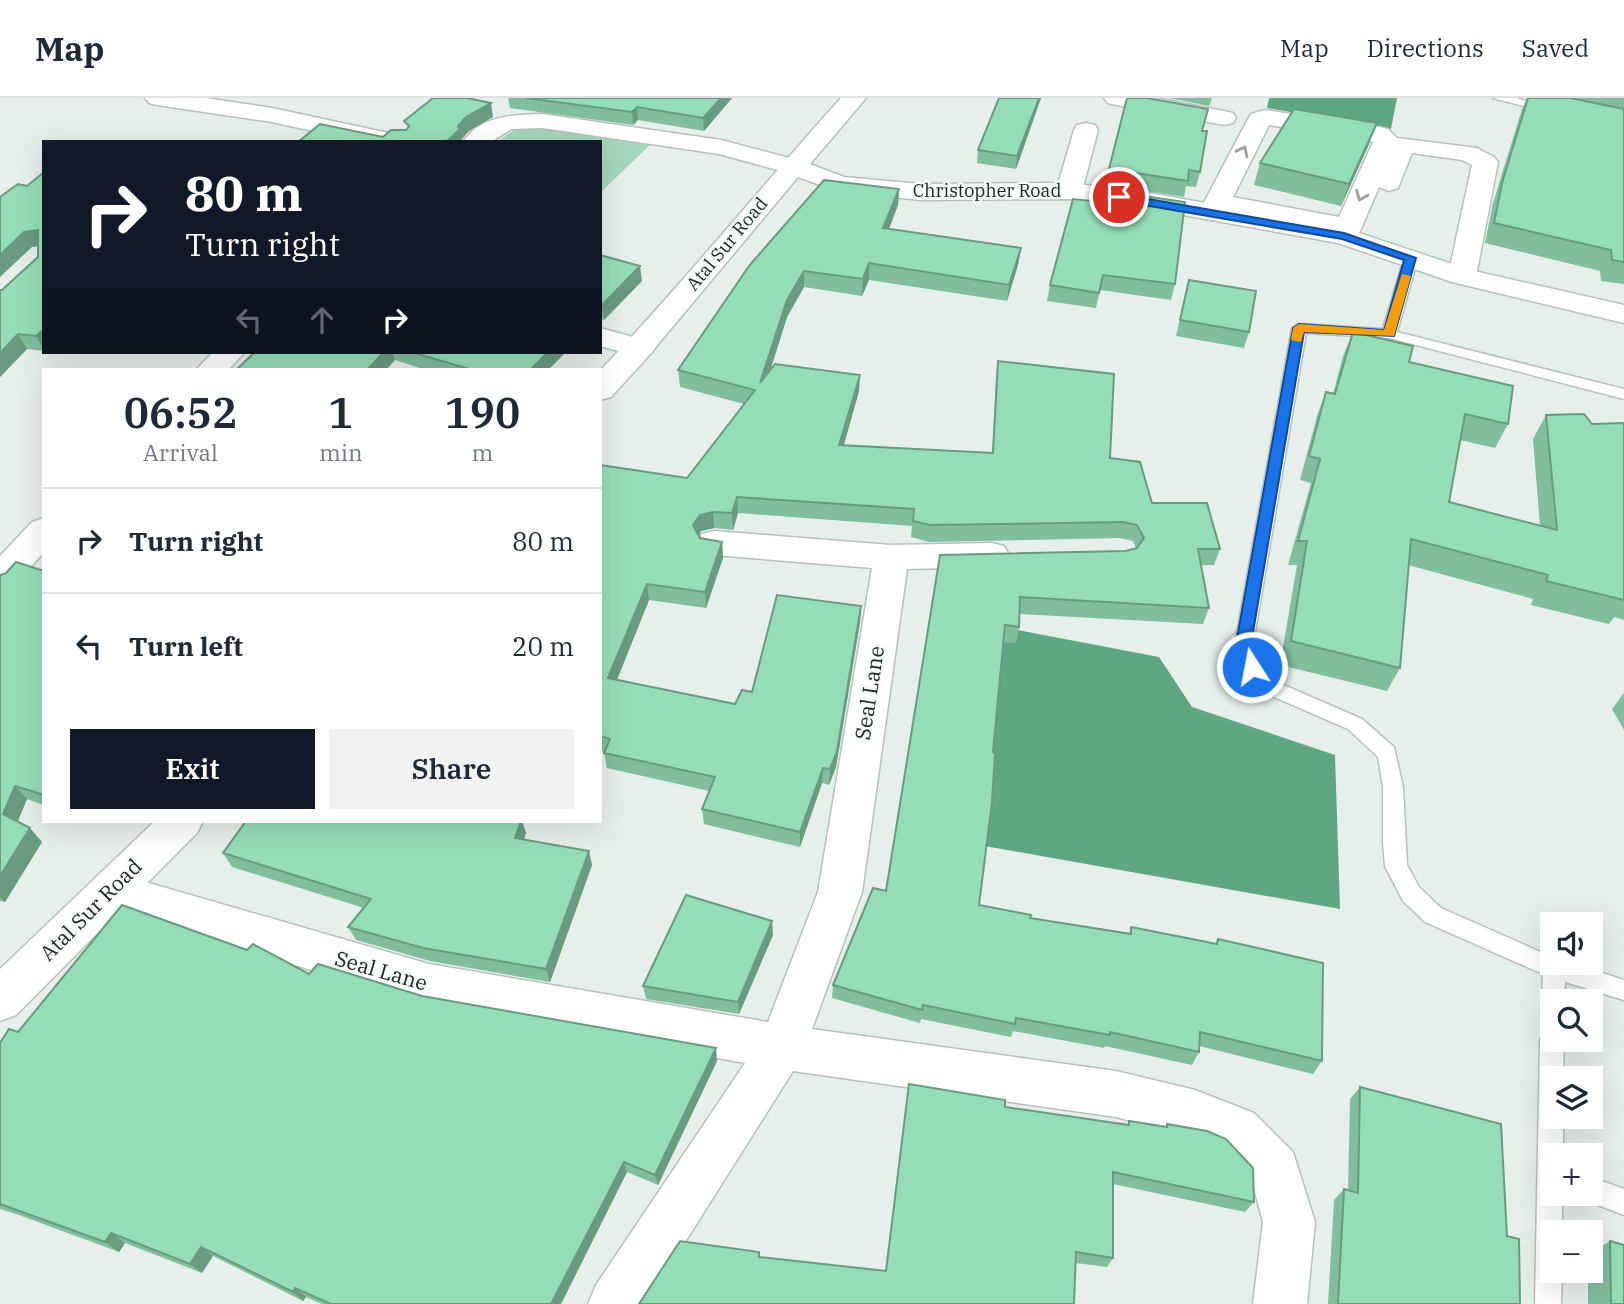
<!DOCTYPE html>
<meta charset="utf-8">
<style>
body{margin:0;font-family:"IBM Plex Serif",serif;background:#f2f2f3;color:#1f2937;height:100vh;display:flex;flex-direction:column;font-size:26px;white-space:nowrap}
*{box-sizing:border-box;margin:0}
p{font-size:23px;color:#747a83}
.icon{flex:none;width:38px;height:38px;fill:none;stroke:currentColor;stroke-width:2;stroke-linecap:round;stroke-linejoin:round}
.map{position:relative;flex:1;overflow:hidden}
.details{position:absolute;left:42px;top:270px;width:560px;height:455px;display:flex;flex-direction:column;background:#fff;border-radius:0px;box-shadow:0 7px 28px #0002}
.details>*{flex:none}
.banner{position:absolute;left:42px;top:42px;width:560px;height:214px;border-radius:0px;box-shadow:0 7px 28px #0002;background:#111827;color:#fff;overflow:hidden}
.fabs{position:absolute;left:1540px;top:814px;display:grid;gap:14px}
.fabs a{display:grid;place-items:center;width:63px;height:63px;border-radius:0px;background:#fff;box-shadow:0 7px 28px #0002;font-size:35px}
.pin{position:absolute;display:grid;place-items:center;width:60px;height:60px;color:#fff;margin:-30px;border:4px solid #fff;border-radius:50%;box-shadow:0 2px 7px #0007}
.me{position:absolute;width:77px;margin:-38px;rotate:349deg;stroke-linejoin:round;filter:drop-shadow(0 0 5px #0008)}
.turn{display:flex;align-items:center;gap:24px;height:147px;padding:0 28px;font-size:32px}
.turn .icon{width:91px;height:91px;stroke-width:2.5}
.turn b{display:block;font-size:49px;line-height:60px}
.lanes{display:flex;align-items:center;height:66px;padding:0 28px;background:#0003;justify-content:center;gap:35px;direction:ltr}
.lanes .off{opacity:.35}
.eta{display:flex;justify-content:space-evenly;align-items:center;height:119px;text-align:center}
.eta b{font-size:42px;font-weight:600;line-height:49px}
.primary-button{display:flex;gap:14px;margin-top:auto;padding:14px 28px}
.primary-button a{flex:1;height:80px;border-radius:0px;background:#111827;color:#fff;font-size:28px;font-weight:600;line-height:80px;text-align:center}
.primary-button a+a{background:#f2f2f3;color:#1f2937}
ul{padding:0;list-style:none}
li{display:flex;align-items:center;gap:21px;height:105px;padding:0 28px;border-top:2px solid #e0e1e3}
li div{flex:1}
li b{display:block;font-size:26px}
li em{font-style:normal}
header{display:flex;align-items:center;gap:42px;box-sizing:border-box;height:98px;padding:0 35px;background:#fff;border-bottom:2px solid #e0e1e3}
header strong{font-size:33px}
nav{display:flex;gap:38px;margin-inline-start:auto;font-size:24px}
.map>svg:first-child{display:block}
.green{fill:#a4d6bb}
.water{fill:#5fa682}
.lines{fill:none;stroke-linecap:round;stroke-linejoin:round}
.service-casing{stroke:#b8c0bb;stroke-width:3}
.minor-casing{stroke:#b8c0bb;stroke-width:3}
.tertiary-casing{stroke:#b8c0bb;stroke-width:3}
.service{fill:#fff;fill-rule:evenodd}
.minor{fill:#fff;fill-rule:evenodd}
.tertiary{fill:#fff;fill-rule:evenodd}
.wall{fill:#80be9d}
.shaded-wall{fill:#689b80}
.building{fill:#95ddb7;stroke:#689b80;stroke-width:2}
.oneway{stroke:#9c9d9d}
.route{fill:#1a73e8;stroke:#114b97;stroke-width:2}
.slow{fill:#f59e0b}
.labels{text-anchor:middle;stroke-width:5;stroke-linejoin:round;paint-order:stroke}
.far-street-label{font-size:18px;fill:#232625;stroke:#f4fcf7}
.street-label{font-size:21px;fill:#232625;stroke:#f4fcf7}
</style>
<header>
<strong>Map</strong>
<nav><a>Map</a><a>Directions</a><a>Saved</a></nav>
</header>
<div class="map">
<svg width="1624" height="1206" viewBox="0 0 1624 1206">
<rect width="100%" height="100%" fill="#e7efea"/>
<polygon class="green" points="520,27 653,44 600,95 600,44 498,44"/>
<g class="water">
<polygon points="1269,0 1397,0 1391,31 1267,10"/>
<polygon points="991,527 1159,559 1192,609 1335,657 1340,811 979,747"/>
</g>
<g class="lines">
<defs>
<g id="service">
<polygon points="1493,0 1516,0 1556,11 1550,15"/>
<polygon points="1411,156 1418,160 1397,234 1624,291 1624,301 1389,240 1306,235 1254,540 1261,566 1279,585 1362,621 1394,649 1403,689 1407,767 1419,789 1441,810 1552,859 1552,864 1569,864 1624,882 1624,902 1565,884 1564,903 1552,903 1552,913 1545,911 1542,903 1543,876 1425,824 1403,803 1385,768 1383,745 1383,689 1378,659 1348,631 1265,595 1243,569 1236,540 1292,230 1299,226 1383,231 1404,160"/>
<polygon points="1552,931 1552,942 1564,942 1563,980 1552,980 1552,1018 1563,1018 1563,1057 1552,1057 1552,1096 1562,1096 1562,1134 1552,1134 1552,1172 1562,1172 1561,1206 1535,1206 1540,942 1544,934"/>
<polygon points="1591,1079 1624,1091 1624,1117 1582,1101 1580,1096 1591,1096"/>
</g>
<g id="minor">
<polygon points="145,0 205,0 272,10 398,37 407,39 410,44 362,44 272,24 157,7 149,5"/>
<polygon points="1104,0 1155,0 1224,13 1233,15 1236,20 1233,25 1224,27 1116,7 1108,5"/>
<path d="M 1265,12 L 1379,29 L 1388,31 L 1397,40 L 1477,50 L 1494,59 L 1498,64 L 1476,178 L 1472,184 L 1462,186 L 1452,184 L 1448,178 L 1472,67 L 1462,62 L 1412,55 L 1398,90 L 1389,93 L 1379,89 L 1358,138 L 1354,144 L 1344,146 L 1334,144 L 1330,138 L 1332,134 L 1225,114 L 1221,120 L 1212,122 L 1203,120 L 1199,114 L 1248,21 L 1251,16 ZM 1269,27 L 1373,44 L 1339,119 L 1233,99 Z"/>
<path d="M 542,16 L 721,42 L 801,63 L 805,68 L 801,73 L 792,76 L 719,56 L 542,30 L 511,31 L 491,44 L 463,44 C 481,17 513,17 542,16 Z"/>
<polygon points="1086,25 1095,27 1098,32 1082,93 1078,99 1069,101 1060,99 1056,93 1074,32 1077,27"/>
<polygon points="600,230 651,244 655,250 651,256 640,259 600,248"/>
<polygon points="213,254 245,254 229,271 197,271"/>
<polygon points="44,420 44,454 14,488 0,491 0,458 32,424"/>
<polygon points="714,433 891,447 992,445 1004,448 1009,457 1004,466 992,469 907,471 862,794 812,931 1116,973 1195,992 1254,1015 1293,1054 1315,1124 1307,1206 1253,1206 1263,1124 1253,1086 1220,1050 1195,1040 1116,1019 793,973 646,1206 588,1206 596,1187 745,965 429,908 96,806 89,793 96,780 111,774 429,866 768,924 818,794 872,470 714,457 702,454 697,445 702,436"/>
</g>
<g id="tertiary">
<path d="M 841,0 L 866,0 L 810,66 L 844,79 L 921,86 L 1069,85 L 1144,94 L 1344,130 L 1470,172 L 1624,207 L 1624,225 L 1452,184 L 1338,145 L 1144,110 L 1069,101 L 921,102 L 840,94 L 798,79 L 644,263 L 611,299 L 600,302 L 600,273 C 684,184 760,90 841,0 Z"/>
<polygon points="155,723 203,723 197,735 16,917 0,923 0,871"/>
</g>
</defs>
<use href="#service" class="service-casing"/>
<use href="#minor" class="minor-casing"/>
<use href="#tertiary" class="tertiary-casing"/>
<use href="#service" class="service"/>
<use href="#minor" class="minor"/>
<use href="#tertiary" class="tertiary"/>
</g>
<g class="wall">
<polygon points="508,0 732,0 704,33 638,22 633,27 510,10"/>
<polygon points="999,0 1041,0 1016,71 977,65 978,52"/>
<polygon points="1169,0 1212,0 1209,8"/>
<polygon points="1527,0 1624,0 1624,186 1601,183 1600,173 1485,145 1493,105 1522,11"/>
<polygon points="1202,33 1200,74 1196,89 1186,88 1184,99 1106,87 1109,71"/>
<polygon points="1369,46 1341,108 1254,87 1260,65"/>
<polygon points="44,74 44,253 27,251 0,279 2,192 38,159 38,148 32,149 27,88"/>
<polygon points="899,91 898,107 889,131 1021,150 1018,167 1007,203 869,182 862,198 804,189 787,219 770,272 860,277 859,293 844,347 992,355 996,280 998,263 1110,360 1152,405 1220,451 1214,467 1201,467 1209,510 1203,526 1020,516 1019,529 1016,545 1003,544 979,807 1030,820 1129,835 1131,829 1215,846 1218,841 1322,963 1313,976 1199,948 1199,954 1192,967 1105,948 1104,950 1013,933 1011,939 921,921 920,925 832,900 833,887 886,793 940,457 1125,453 1136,450 1133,443 1120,440 929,444 911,439 912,428 738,415 733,432 714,430 701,433 699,438 700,440 722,444 723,460 706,510 649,502 617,582 735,606 752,594 861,508 860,524 836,669 829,687 822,685 800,749 704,726 702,711 709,693 607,670 604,654 600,653 600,367 687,380 744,306 680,289 678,272"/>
<polygon points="1073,101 1175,186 1171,202 1100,192 1096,210 1047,203 1050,187"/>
<polygon points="600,157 642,183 604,222 600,221"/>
<polygon points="1189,182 1249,234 1244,250 1176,238"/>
<polygon points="1353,234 1409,264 1508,326 1495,350 1460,342 1449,404 1540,428 1533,341 1546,317 1592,326 1624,325 1624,522 1614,519 1609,526 1531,507 1533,501 1408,467 1400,570 1387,593 1280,567 1297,467 1288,467 1311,385 1300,382 1317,318 1326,294 1333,296 1343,258"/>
<polygon points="255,254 566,254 549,271 423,271 395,262"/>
<polygon points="44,473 44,707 27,701 17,724 42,744 5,804 0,803 0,477"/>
<polygon points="1624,595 1624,632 1612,611"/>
<polygon points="459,723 522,723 526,735 524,741 592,767 550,884 430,863 356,842 348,829 364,810 232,769 223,755"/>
<polygon points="773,837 739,916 646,901 643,888"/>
<polygon points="309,876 422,898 717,963 658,1087 627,1074 561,1206 322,1206 306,1199 303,1203 213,1158 202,1175 125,1145 119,1154 19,1117 0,1111 0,945 18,934"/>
<polygon points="1360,989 1507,1138 1520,1206 1328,1206 1334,1102 1344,1091 1348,1093 1350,1001"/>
<polygon points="1005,1009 1127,1027 1129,1023 1166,1029 1167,1026 1254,1104 1245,1114 1113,1086 1113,1160 1107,1169 1076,1165 639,1206 759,1154 760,1159 885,1173"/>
<polygon points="1610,1143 1624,1206 1588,1206 1588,1172 1591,1172 1591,1155"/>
</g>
<g class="shaded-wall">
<polygon points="721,0 732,0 704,33 703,20"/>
<polygon points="1039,0 1041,0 1016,71 1017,58"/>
<polygon points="491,5 493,19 469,33 461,42 462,44 446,44 466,19"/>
<polygon points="637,9 638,22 633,27 632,14"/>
<polygon points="1377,25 1369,46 1341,108 1349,86"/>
<polygon points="899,91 898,107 883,146 883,130"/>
<polygon points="38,132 44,147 32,149 0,179 0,157 24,134"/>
<polygon points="1021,150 1018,167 1007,203 1009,187"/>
<polygon points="869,165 869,182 862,198 863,181"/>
<polygon points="640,168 642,183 604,222 602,207"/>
<polygon points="804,173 804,189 787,219 761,302 760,285 787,202"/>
<polygon points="44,231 44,251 36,238"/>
<polygon points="18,236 27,251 0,279 0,255"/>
<polygon points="384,254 392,254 395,262 387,271 368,271"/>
<polygon points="548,254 566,254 549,271 531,271"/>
<polygon points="860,277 859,293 839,363 839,347"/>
<polygon points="737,399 738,415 733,432 732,415"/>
<polygon points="713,414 714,430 701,433 695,444 693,427 700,417"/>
<polygon points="722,444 723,460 706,510 705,494"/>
<polygon points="647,486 649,502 611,596 608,580"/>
<polygon points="861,508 860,524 836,669 829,687 830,671"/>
<polygon points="823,670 822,685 800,749 800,734"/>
<polygon points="15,688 27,701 15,730 3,716"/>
<polygon points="521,723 522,723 526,735 520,754 515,740"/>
<polygon points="30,730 42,744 5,804 0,799 0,778"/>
<polygon points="589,753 592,767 550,884 546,871"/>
<polygon points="772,823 773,837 739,916 738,904"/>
<polygon points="716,950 717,963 658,1087 655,1077"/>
<polygon points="624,1064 627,1074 561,1206 551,1206"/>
<polygon points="111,1135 125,1145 119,1154 105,1144"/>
<polygon points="201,1149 213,1158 202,1175 190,1166"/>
<polygon points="295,1190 306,1199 303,1203 293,1194"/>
</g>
<g class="building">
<polygon points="433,0 467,0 491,5 466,19 458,28 459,32 446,44 298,44 320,26 383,39 391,32 406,32 409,28 404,23"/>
<polygon points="526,0 721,0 703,20 637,9 632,14"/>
<polygon points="999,0 1039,0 1017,58 978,52"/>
<polygon points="1127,0 1147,0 1208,11 1202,33 1207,33 1200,74 1189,72 1188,83 1109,71"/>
<polygon points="1528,0 1570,0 1624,11 1624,164 1612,162 1611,152 1494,125 1502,85"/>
<polygon points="1294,11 1377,25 1349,86 1260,65"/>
<polygon points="44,74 44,231 36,238 18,236 0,255 0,192 2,192 38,159 38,132 24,134 0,157 0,99 18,86 27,88"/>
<polygon points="824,82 899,91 883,130 1021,150 1009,187 869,165 863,181 804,173 787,202 760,285 775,266 860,277 839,347 993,355 998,263 1114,276 1110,360 1140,364 1152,405 1207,405 1220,451 1198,451 1209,510 1020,499 1019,529 1005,527 993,654 995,655 992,704 979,807 1031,817 1030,820 1131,836 1131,829 1217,846 1218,841 1323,865 1322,963 1200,934 1199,954 1110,934 1110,937 1016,920 1015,926 923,907 922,912 833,887 873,790 886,793 940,457 1125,453 1137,450 1144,440 1137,427 1124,424 930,427 913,423 914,411 737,399 732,415 713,414 700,417 693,427 700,440 722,444 705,494 647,486 608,580 735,606 742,592 752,594 777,497 861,508 837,653 830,671 823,670 800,734 702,711 715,679 604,655 610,641 600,638 600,367 687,380 755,292 678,272 749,168"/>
<polygon points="1103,92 1185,104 1175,186 1103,177 1099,195 1050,187 1073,101 1100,104"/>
<polygon points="600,157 640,168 602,207 600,206"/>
<polygon points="1189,182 1256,193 1249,234 1180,222"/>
<polygon points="1353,234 1413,248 1409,264 1513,288 1508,326 1465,316 1449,404 1557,432 1546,317 1584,316 1592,326 1624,325 1624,502 1546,483 1548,477 1411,441 1400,570 1291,543 1307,443 1298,443 1320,361 1309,358 1326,294 1335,296"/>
<polygon points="255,254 384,254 368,271 237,271"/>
<polygon points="411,254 548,254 531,271 469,271"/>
<polygon points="16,464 44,473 44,697 15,688 3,716 30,730 0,778 0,477 6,475"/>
<polygon points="246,723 521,723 515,740 589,753 546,871 423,850 348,829 371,801 223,755"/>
<polygon points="686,797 772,823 738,904 643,888"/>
<polygon points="122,807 247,852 253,846 309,876 318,866 422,898 716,950 655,1077 624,1064 551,1206 331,1206 295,1190 293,1194 201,1149 190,1166 111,1135 105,1144 0,1106 0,945 9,931 18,934"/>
<polygon points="909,986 1005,1002 1005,1009 1129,1027 1129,1023 1167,1029 1167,1026 1207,1033 1226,1041 1253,1070 1254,1104 1113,1074 1113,1160 1076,1154 1074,1206 639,1206 680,1143 759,1154 759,1159 886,1173"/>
<polygon points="1360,989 1501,1026 1507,1138 1519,1141 1520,1206 1338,1206 1344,1091 1358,1095"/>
<polygon points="1610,1143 1624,1147 1624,1206 1611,1206"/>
</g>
<defs><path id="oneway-chevron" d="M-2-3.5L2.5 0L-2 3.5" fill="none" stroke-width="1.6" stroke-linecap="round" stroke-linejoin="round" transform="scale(1.75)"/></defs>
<g class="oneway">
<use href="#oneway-chevron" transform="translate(1243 53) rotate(-63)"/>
<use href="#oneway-chevron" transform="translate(1361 98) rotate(113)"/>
</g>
<polygon class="route" points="1119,96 1344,135 1416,160 1394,238 1304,234 1252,540 1260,569 1252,575 1245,569 1237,540 1293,230 1299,226 1384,232 1404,162 1342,141 1115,102 1114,99"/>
<polygon class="slow" points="1402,176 1411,178 1394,238 1304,234 1301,244 1291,242 1293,230 1299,226 1384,232"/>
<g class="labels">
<g class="far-street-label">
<text x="987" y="99">Christopher Road</text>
<text transform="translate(727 146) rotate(-50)" y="6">Atal Sur Road</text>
</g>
<g class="street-label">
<text transform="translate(870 595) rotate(-81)" y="7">Seal Lane</text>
<text transform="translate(91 812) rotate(-45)" y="7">Atal Sur Road</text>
<text transform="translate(381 873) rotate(16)" y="7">Seal Lane</text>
</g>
</g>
</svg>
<div class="fabs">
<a><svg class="icon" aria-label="sound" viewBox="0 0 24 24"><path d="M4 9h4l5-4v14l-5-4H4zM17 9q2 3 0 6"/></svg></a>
<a><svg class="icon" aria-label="search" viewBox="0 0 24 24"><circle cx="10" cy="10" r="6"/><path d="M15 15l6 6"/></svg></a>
<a><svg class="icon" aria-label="layers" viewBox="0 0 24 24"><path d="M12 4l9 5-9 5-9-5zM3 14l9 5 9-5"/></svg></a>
<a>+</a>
<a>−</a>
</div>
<div class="pin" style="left:1119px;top:99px;background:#d93025"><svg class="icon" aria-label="arrive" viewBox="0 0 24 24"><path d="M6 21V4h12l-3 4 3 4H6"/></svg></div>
<svg class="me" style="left:1252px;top:569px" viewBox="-20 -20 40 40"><circle r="17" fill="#1a73e8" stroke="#fff" stroke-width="3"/><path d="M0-11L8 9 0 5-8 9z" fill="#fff"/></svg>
<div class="banner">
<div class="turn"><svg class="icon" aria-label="right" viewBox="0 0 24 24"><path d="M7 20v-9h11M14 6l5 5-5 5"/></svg><div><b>80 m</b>Turn right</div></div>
<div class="lanes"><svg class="icon off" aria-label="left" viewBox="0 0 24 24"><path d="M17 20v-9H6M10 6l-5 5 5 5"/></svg><svg class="icon off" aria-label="ahead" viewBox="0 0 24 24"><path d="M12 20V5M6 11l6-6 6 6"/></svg><svg class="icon" aria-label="right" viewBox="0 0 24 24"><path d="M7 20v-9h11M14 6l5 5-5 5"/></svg></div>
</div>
<section class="details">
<div class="eta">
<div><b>06:52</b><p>Arrival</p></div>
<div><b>1</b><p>min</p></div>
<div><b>190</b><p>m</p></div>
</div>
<ul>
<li><svg class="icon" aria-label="right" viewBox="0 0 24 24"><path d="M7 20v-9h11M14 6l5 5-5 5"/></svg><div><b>Turn right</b></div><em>80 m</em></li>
<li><svg class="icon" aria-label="left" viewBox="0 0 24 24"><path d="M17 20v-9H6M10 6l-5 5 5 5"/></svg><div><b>Turn left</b></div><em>20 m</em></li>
</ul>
<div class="primary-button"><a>Exit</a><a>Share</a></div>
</section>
</div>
